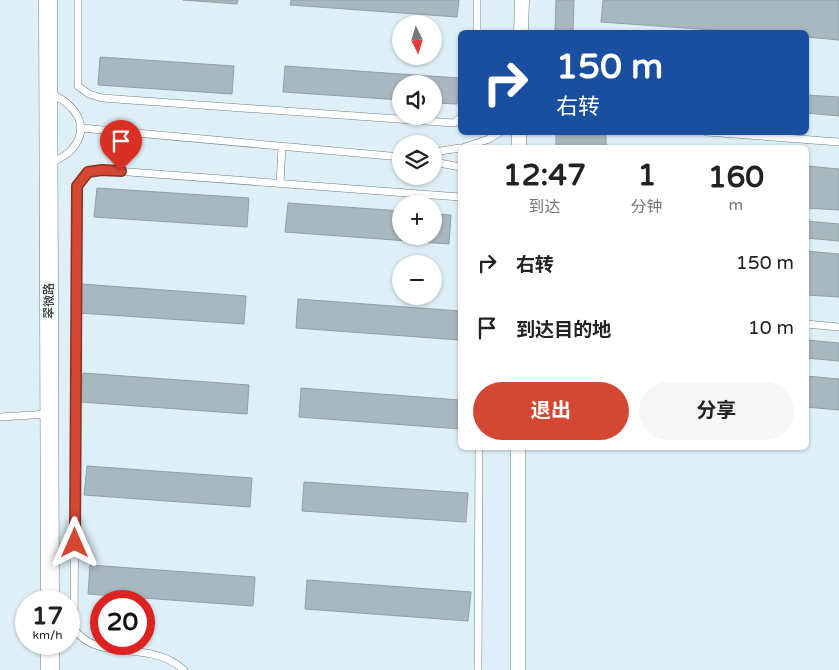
<!DOCTYPE html>
<html lang="zh">
<meta charset="utf-8">
<style>
body{margin:0;font-family:"Varela Round","Noto Sans SC",sans-serif;background:#f6f6f6;color:#222;height:100vh;display:flex;flex-direction:column;font-size:19px;white-space:nowrap}
*{box-sizing:border-box;margin:0}
p{font-size:16px;color:#767676}
.icon{flex:none;width:28px;height:28px;fill:none;stroke:currentColor;stroke-width:2;stroke-linecap:round;stroke-linejoin:round}
.map{position:relative;flex:1;overflow:hidden}
.side{position:absolute;left:458px;top:145px;width:351px;height:305px;display:flex;flex-direction:column;background:#fff;border-radius:8px;box-shadow:0 1px 4px #0004}
.side>*{flex:none}
.guide{position:absolute;left:458px;top:30px;width:351px;height:105px;border-radius:8px;box-shadow:0 1px 4px #0004;background:#1a4fa0;color:#fff;overflow:hidden}
.needle{width:32px;rotate:175deg}
.controls{position:absolute;left:392px;top:15px;display:grid;gap:10px}
.controls a{display:grid;place-items:center;width:50px;height:50px;border-radius:50%;background:#fff;box-shadow:0 1px 4px #0004;font-size:25px}
.speed{position:absolute;left:15px;top:590px;display:flex;gap:10px;font-size:25px;font-weight:700;text-align:center}
.speed>*{display:grid;place-content:center;width:65px;height:65px;border-radius:50%;background:#fff;box-shadow:0 1px 4px #0004;line-height:1}
.speed small{font-size:12px;font-weight:400}
.speed .limit{border:8px solid #d22;background:#fff;color:#111}
.pin{position:absolute;display:grid;place-items:center;width:42px;height:42px;color:#fff;margin:-51px -21px;border-radius:50% 50% 50% 0;rotate:-45deg;box-shadow:0 0 5px #0007}
.pin .icon{rotate:45deg}
.me{position:absolute;width:55px;margin:-28px;rotate:0deg;stroke-linejoin:round;filter:drop-shadow(0 0 4px #0008)}
.turn{display:flex;align-items:center;gap:18px;height:105px;padding:0 15px;font-size:22px}
.turn .icon{width:65px;height:65px;stroke-width:2.5}
.turn b{display:block;font-size:35px;line-height:42px}
.eta{display:flex;justify-content:space-evenly;align-items:center;height:85px;text-align:center}
.eta b{font-size:30px;font-weight:700;line-height:35px}
.action{display:flex;gap:10px;margin-top:auto;padding:10px 15px}
.action a{flex:1;height:58px;border-radius:30px;background:#d44833;color:#fff;font-size:20px;font-weight:700;line-height:58px;text-align:center}
.action a+a{background:#f6f6f6;color:#222}
ul{padding:0;list-style:none}
li{display:flex;align-items:center;gap:15px;height:65px;padding:0 15px}
li div{flex:1}
li b{display:block;font-size:19px}
li em{font-style:normal}
.map>svg:first-child{display:block}
.building{fill:#a8b8c0;stroke:#90a0a8}
.lines{fill:none;stroke-linecap:round;stroke-linejoin:round}
.service-casing{stroke:#707f87;stroke-width:8}
.minor-casing{stroke:#707f87;stroke-width:15}
.tertiary-casing{stroke:#707f87;stroke-width:19}
.service{stroke:#fff;stroke-width:7}
.minor{stroke:#fff;stroke-width:14}
.tertiary{stroke:#fff;stroke-width:18}
.route-casing{stroke:#8a2f21;stroke-width:12}
.route{stroke:#d44833;stroke-width:9}
.labels{text-anchor:middle;stroke-width:4.5;stroke-linejoin:round;paint-order:stroke}
.street-label{font-size:12px;fill:#101619;stroke:#f3fafe}
</style>
<div class="map">
<svg width="839" height="670" viewBox="0 0 839 670">
<rect width="100%" height="100%" fill="#deeff8"/>
<g class="building">
<polygon points="183,0 238,0 237,4"/>
<polygon points="291,0 459,0 457,17 290,5"/>
<polygon points="556,0 574,0 573,32 555,32"/>
<polygon points="603,0 839,0 839,40 806,37 806,32 740,32 601,22"/>
<polygon points="100,57 234,66 232,94 98,85"/>
<polygon points="285,66 459,78 457,104 434,103 434,84 401,84 401,100 283,92"/>
<polygon points="806,95 839,97 839,116 806,113"/>
<polygon points="556,132 606,132 606,145 617,148 556,148"/>
<polygon points="806,166 839,169 839,210 806,208"/>
<polygon points="97,188 249,198 247,227 94,217"/>
<polygon points="288,203 401,211 401,236 434,236 434,214 451,215 449,244 285,232"/>
<polygon points="806,221 839,224 839,241 806,238"/>
<polygon points="806,251 839,254 839,297 806,295"/>
<polygon points="81,284 246,296 244,324 79,313"/>
<polygon points="298,299 460,311 459,340 296,328"/>
<polygon points="806,340 839,343 839,361 806,358"/>
<polygon points="83,373 249,385 247,414 81,402"/>
<polygon points="806,376 839,379 839,410 806,407"/>
<polygon points="301,388 460,400 460,429 299,417"/>
<polygon points="87,466 252,478 250,507 84,495"/>
<polygon points="304,482 468,493 466,522 302,511"/>
<polygon points="90,565 255,577 253,606 88,594"/>
<polygon points="307,580 471,592 468,621 305,609"/>
</g>
<g class="lines">
<defs>
<g id="service">
<polyline points="78,0 78,86 89,94 102,98 454,123 460,118"/>
<polyline points="477,0 477,32"/>
<path d="M 49,93 C 72,102 93,125 72,149 C 67,156 56,160 49,164"/>
<polyline points="81,128 401,157"/>
<polyline points="707,132 839,142"/>
<polyline points="462,148 489,139 500,132"/>
<polyline points="434,152 460,148"/>
<polyline points="434,162 460,167"/>
<polyline points="280,183 282,147"/>
<polyline points="806,324 839,327"/>
<polyline points="0,417 49,414"/>
<path d="M 184,670 C 149,638 100,664 74,629 L 77,187 L 88,172 L 102,170 L 460,197"/>
<polyline points="478,670 479,448"/>
</g>
<g id="minor">
<polyline points="521,32 522,0"/>
<polyline points="519,148 519,132"/>
<polyline points="518,448 518,670"/>
</g>
<g id="tertiary">
<polyline points="48,0 50,601"/>
<polyline points="50,644 50,670"/>
</g>
</defs>
<use href="#service" class="service-casing"/>
<use href="#minor" class="minor-casing"/>
<use href="#tertiary" class="tertiary-casing"/>
<use href="#service" class="service"/>
<use href="#minor" class="minor"/>
<use href="#tertiary" class="tertiary"/>
</g>
<g class="lines">
<defs>
<polyline id="route" points="75,543 77,186 88,172 102,170 121,171"/>
</defs>
<use href="#route" class="route-casing"/>
<use href="#route" class="route"/>
</g>
<g class="labels">
<g class="street-label">
<text transform="translate(49 301) rotate(-90)" y="4">翠微路</text>
</g>
</g>
</svg>
<div class="controls">
<a><svg class="needle" viewBox="-14 -14 28 28"><path d="M0-13l5 13h-10z" fill="#e53935"/><path d="M0 13l5-13h-10z" fill="#767676"/></svg></a>
<a><svg class="icon" aria-label="sound" viewBox="0 0 24 24"><path d="M4 9h4l5-4v14l-5-4H4zM17 9q2 3 0 6"/></svg></a>
<a><svg class="icon" aria-label="layers" viewBox="0 0 24 24"><path d="M12 4l9 5-9 5-9-5zM3 14l9 5 9-5"/></svg></a>
<a>+</a>
<a>−</a>
</div>
<div class="speed"><div>17<small>km/h</small></div><div class="limit">20</div></div>
<div class="pin" style="left:121px;top:171px;background:#d93025"><svg class="icon" aria-label="arrive" viewBox="0 0 24 24"><path d="M6 21V4h12l-3 4 3 4H6"/></svg></div>
<svg class="me" style="left:75px;top:543px" viewBox="-20 -20 40 40"><path d="M0-17L14 15 0 8-14 15z" fill="#d44833" stroke="#fff" stroke-width="4"/></svg>
<div class="guide">
<div class="turn"><svg class="icon" aria-label="right" viewBox="0 0 24 24"><path d="M7 20v-9h11M14 6l5 5-5 5"/></svg><div><b>150 m</b>右转</div></div>
</div>
<section class="side">
<div class="eta">
<div><b>12:47</b><p>到达</p></div>
<div><b>1</b><p>分钟</p></div>
<div><b>160</b><p>m</p></div>
</div>
<ul>
<li><svg class="icon" aria-label="right" viewBox="0 0 24 24"><path d="M7 20v-9h11M14 6l5 5-5 5"/></svg><div><b>右转</b></div><em>150 m</em></li>
<li><svg class="icon" aria-label="arrive" viewBox="0 0 24 24"><path d="M6 21V4h12l-3 4 3 4H6"/></svg><div><b>到达目的地</b></div><em>10 m</em></li>
</ul>
<div class="action"><a>退出</a><a>分享</a></div>
</section>
</div>
